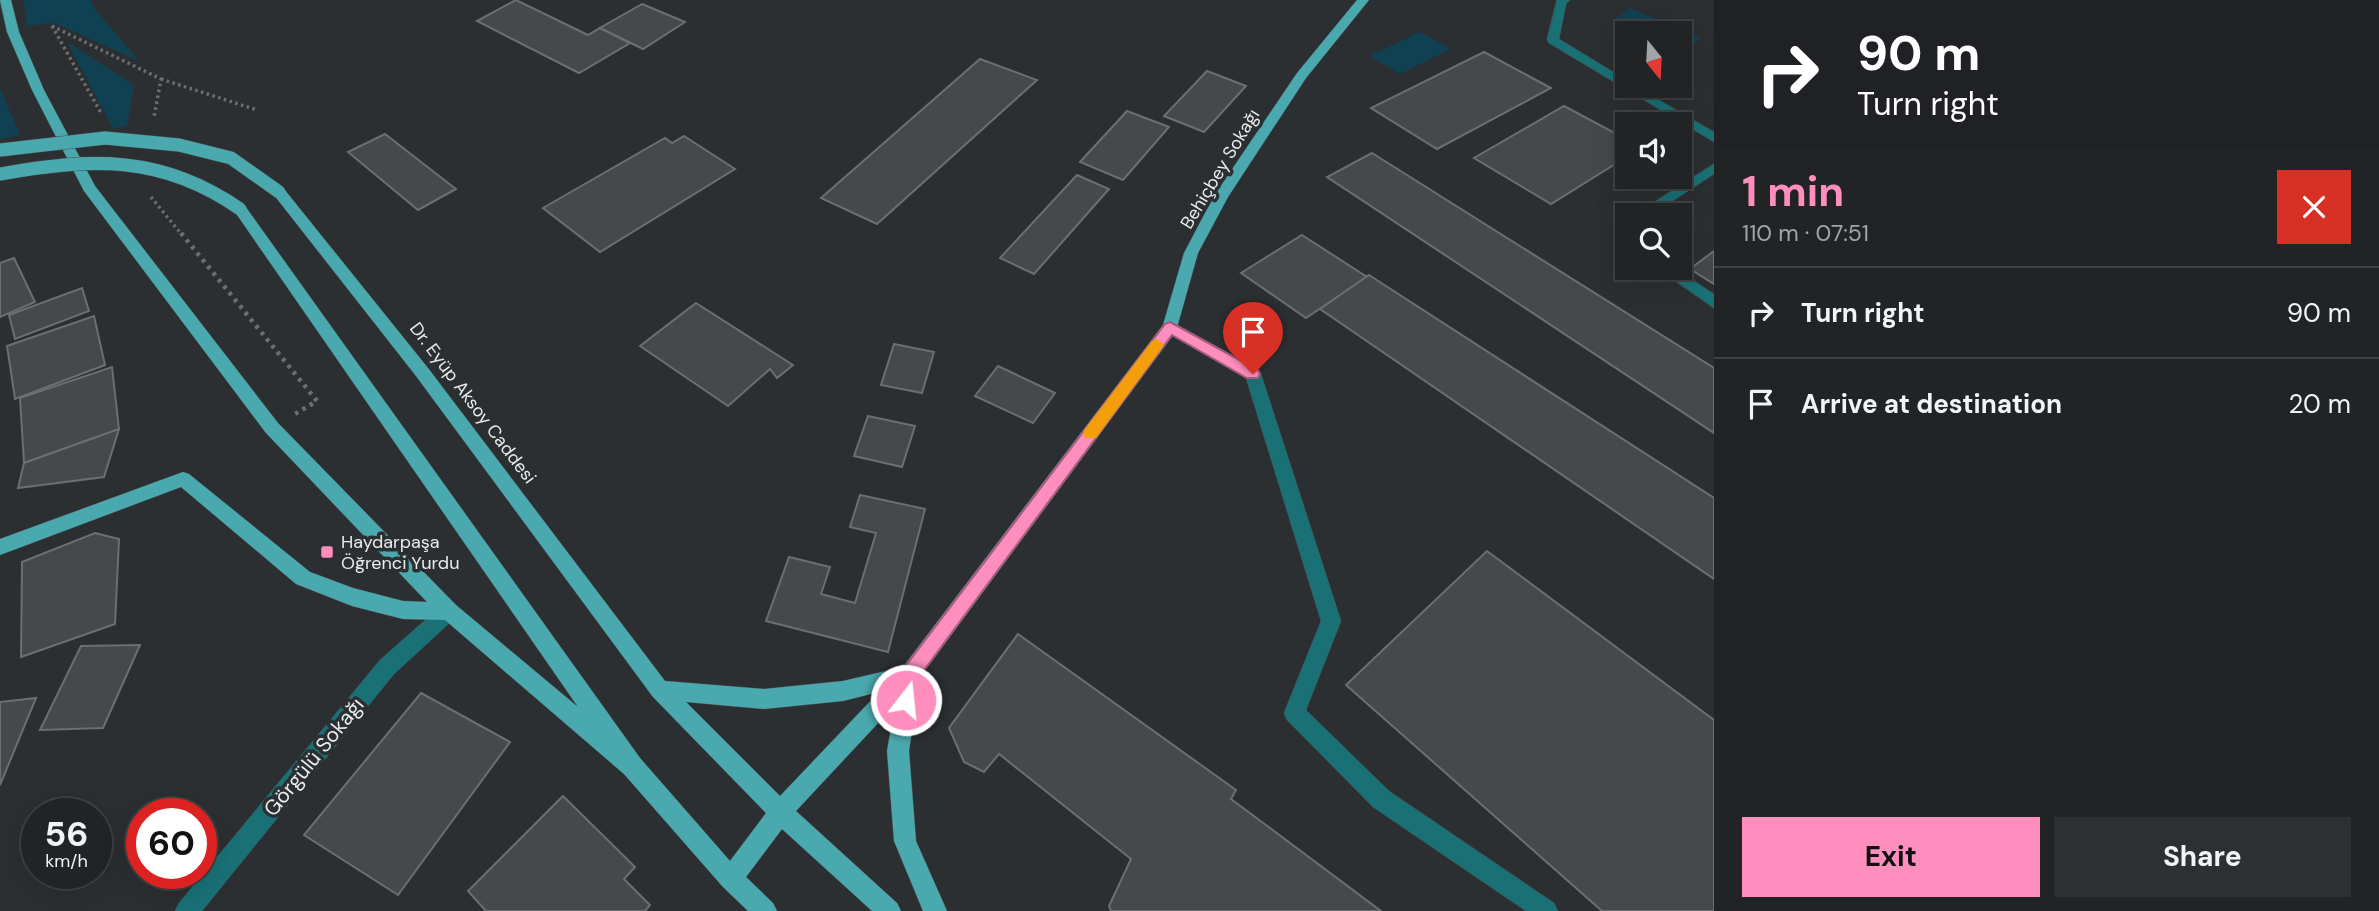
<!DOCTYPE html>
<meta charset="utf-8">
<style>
body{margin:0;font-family:"DM Sans",sans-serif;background:#2d2f32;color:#f1f3f6;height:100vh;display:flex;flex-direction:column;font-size:26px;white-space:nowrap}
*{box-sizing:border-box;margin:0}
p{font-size:23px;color:#a2a4a7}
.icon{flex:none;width:38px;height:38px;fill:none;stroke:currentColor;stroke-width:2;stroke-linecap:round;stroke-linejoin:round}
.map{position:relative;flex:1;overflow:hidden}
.drawer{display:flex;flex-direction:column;background:#212325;width:665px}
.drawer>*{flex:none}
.hud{background:#202124;color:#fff;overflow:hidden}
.needle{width:46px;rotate:162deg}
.fabs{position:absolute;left:1615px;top:21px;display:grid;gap:14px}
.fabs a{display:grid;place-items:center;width:77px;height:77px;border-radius:0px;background:#212325;box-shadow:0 7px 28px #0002,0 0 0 2px #3e4042;font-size:35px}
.speed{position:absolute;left:21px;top:798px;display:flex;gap:14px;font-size:35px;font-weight:700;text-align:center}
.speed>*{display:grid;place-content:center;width:91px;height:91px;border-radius:50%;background:#212325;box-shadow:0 7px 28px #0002,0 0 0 2px #3e4042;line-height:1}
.speed small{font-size:18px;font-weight:400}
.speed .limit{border:10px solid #d22;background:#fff;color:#111}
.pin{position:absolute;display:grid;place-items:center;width:60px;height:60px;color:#fff;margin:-72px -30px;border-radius:50% 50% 50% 0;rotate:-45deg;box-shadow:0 0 7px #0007}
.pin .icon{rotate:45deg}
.me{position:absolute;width:77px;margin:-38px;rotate:16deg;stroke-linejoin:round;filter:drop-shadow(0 0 5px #0008)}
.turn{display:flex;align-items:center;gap:24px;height:147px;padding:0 28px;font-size:32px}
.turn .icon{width:91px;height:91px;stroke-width:2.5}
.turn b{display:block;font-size:49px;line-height:60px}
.round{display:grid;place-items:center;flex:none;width:74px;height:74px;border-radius:0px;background:#2d2f32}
.headline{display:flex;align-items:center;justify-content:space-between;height:119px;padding:0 28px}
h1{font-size:42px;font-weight:700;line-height:52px;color:#fe8ebd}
.button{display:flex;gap:14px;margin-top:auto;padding:14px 28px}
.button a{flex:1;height:80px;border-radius:0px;background:#fe8ebd;color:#111;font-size:28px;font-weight:700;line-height:80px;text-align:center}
.button a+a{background:#2d2f32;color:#f1f3f6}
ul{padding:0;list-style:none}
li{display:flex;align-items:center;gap:21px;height:91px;padding:0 28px;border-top:2px solid #3e4042}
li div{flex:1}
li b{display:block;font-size:26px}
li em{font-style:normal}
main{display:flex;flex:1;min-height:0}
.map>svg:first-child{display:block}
.green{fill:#104153}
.building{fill:#46484b;stroke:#6c6e71;stroke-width:2}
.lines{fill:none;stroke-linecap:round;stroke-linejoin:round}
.minor-casing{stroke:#4a4d4f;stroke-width:1}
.major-casing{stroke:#4a4d4f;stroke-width:1}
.path-far1{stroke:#6c6f71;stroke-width:3.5;stroke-dasharray:2.5 3.5;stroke-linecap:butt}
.path{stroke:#6c6f71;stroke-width:4.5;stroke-dasharray:3.5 5;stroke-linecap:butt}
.minor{fill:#197176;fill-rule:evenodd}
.major{fill:#4aa9ae;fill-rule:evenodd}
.major-bridge-casing{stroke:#4a4d4f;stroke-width:14;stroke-linecap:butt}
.major-bridge{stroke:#4aa9ae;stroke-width:13}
.route{fill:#fe8ebd;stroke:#a55c7b;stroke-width:2}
.slow{fill:#f59e0b}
.poi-dot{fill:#fe8ebd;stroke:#2c2f31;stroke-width:2.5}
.labels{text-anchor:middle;stroke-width:7;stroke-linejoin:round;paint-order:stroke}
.street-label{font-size:18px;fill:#e9eced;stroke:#2c2f31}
.poi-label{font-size:18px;fill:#e9eced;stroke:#2c2f31;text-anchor:start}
.near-street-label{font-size:21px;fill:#e9eced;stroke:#2c2f31}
</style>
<main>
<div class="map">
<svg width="1714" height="911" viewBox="0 0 1714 911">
<rect width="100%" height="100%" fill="#2c2f31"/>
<g class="green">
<polygon points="23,0 91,0 95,9 139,61 55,23 27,26"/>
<polygon points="1630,8 1701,38 1686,50 1680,47 1680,33 1646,33 1614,20"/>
<polygon points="1420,32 1451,49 1400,74 1369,56"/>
<polygon points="67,42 134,85 127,126 113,128"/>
<polygon points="0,88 20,135 0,139"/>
</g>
<g class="building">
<polygon points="516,0 588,35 600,28 630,43 579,73 477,21"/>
<polygon points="642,4 685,22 643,49 600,28"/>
<polygon points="1484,52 1551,88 1437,149 1371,108"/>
<polygon points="980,59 1037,80 877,224 821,198"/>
<polygon points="1207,71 1246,86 1204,132 1164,116"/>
<polygon points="1564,106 1628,140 1628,156 1551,204 1474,158"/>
<polygon points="1127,111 1169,127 1123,180 1080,162"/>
<polygon points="385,134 456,189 418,210 348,152"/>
<polygon points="684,136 735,169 600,252 543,208 665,138 672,143"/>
<polygon points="1372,153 1714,368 1714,433 1327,177"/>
<polygon points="1077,175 1109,189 1034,274 1000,258"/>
<polygon points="1302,235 1367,277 1306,318 1241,273"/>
<polygon points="1714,251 1714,284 1690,269"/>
<polygon points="14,258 35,302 0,317 0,263"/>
<polygon points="1369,275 1714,498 1714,579 1320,309"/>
<polygon points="82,288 89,311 15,339 9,315"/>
<polygon points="696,303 793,365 777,378 770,369 728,406 640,346"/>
<polygon points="94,316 105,365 15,399 7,346"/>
<polygon points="894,344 934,352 922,393 881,385"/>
<polygon points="998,366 1055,393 1033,423 975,396"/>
<polygon points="112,367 119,429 24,463 20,398"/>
<polygon points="868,416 915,426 902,467 854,456"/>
<polygon points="119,429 104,477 18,488 24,463"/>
<polygon points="860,495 925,509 888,652 766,621 789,557 830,567 821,594 855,603 876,533 850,527"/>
<polygon points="95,533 119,539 115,624 21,657 22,562"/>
<polygon points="1487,551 1714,720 1714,911 1602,911 1346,685"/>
<polygon points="1018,634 1236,790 1231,799 1381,911 1111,911 1109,906 1131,859 999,754 984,772 964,762 949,728"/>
<polygon points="140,645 103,728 40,730 81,646"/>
<polygon points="421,693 510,742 398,895 304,835"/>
<polygon points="36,698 0,785 0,702"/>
<polygon points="563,796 635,867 624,879 650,905 645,911 486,911 468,891"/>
</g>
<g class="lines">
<defs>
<g id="minor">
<polygon points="1557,0 1570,0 1566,4 1559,39 1628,81 1628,86 1635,86 1714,132 1714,142 1549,43 1547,40"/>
<polygon points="1714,164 1714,174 1651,215 1634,215"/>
<polygon points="1657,268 1674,268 1714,294 1714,308"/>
<polygon points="1170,321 1259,370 1261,374 1341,621 1306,710 1389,791 1554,903 1558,911 1526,911 1373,807 1287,720 1284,713 1321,621 1246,378 1164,331 1162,327"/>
<polygon points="449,602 456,605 459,611 456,617 394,674 202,911 175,911 179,903 380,660 442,605"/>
</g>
<path id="major" d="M 0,0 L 11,0 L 19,32 L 44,90 L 95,186 L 278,423 L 456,605 L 578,707 L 235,212 L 235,206 L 245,206 L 640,758 L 730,861 L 766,813 L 653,697 L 416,376 L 274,195 L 274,189 L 284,189 L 428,368 L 665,681 L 764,689 L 843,681 L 903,667 L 1163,325 L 1184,253 L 1214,196 L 1297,73 L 1357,0 L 1369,0 L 1306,78 L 1228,197 L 1198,253 L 1176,331 L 920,677 L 909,751 L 916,841 L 947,911 L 923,911 L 894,841 L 887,751 L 895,705 L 796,811 L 897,903 L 901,911 L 872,911 L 782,829 L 746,877 L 773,903 L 777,911 L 748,911 L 723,887 L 624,774 L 445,620 L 403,619 L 352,606 L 296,584 L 181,487 L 0,555 L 0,539 L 183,472 L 189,474 L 310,572 L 353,588 L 403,601 L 427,602 L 266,433 L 84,191 L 32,90 L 7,32 ZM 879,692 L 780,796 L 686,702 L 764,709 L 843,701 Z"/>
</defs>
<use href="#minor" class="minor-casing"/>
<use href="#major" class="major-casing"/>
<g class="path-far1">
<polyline points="52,26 161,79 154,117"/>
<polyline points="52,26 101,113"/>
<polyline points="161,79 257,110"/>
<polyline points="151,197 182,235"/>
</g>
<polyline class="path" points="181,233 317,401 295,414"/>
<use href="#minor" class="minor"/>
<use href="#major" class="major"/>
<defs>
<g id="major-bridge">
<polyline points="0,150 105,138 179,145 231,158 279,192"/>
<path d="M 0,174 C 91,158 161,154 240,209"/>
</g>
</defs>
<use href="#major-bridge" class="major-bridge-casing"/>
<use href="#major-bridge" class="major-bridge"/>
</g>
<polygon class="route" points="1170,322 1258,370 1260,374 1258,378 1247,378 1172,335 919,677 913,706 906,709 900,706 897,700 904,668 1165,324"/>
<polygon class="slow" points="1157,339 1164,345 1162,348 1096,438 1085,438 1083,433 1085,429 1152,341"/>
<rect class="poi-dot" x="320" y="545" width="14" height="14" rx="3.5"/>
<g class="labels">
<g class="street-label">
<text transform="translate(1220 169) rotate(-59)" y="6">Behiçbey Sokağı</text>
<text transform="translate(473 403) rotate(53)" y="6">Dr. Eyüp Aksoy Caddesi</text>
</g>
<g class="poi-label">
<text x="341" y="548">Haydarpaşa<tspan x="341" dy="21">Öğrenci Yurdu</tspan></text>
</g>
<g class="near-street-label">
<text transform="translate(314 757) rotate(-51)" y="7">Görgülü Sokağı</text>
</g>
</g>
</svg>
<div class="fabs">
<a><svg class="needle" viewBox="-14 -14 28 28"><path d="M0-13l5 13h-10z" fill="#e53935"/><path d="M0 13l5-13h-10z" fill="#a2a4a7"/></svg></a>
<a><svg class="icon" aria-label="sound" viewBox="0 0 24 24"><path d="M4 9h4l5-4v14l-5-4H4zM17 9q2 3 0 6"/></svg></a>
<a><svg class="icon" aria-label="search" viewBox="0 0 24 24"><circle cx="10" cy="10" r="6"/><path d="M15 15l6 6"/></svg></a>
</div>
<div class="speed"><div>56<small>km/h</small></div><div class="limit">60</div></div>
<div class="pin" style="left:1253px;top:374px;background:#d93025"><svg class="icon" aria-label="arrive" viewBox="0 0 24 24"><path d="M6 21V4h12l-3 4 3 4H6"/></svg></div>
<svg class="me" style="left:906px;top:700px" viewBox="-20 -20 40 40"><circle r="17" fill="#fe8ebd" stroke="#fff" stroke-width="3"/><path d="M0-11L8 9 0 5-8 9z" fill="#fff"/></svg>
</div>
<section class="drawer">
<div class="hud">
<div class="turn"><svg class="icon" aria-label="right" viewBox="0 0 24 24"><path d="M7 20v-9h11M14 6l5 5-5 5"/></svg><div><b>90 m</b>Turn right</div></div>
</div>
<div class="headline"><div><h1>1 min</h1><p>110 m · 07:51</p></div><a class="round" style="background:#d93025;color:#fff"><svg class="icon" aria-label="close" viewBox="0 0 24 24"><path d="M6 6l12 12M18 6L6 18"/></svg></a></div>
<ul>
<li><svg class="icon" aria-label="right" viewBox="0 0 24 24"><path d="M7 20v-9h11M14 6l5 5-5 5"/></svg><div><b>Turn right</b></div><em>90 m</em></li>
<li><svg class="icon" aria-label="arrive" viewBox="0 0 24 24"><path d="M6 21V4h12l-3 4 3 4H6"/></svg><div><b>Arrive at destination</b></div><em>20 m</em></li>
</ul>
<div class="button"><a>Exit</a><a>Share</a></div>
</section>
</main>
